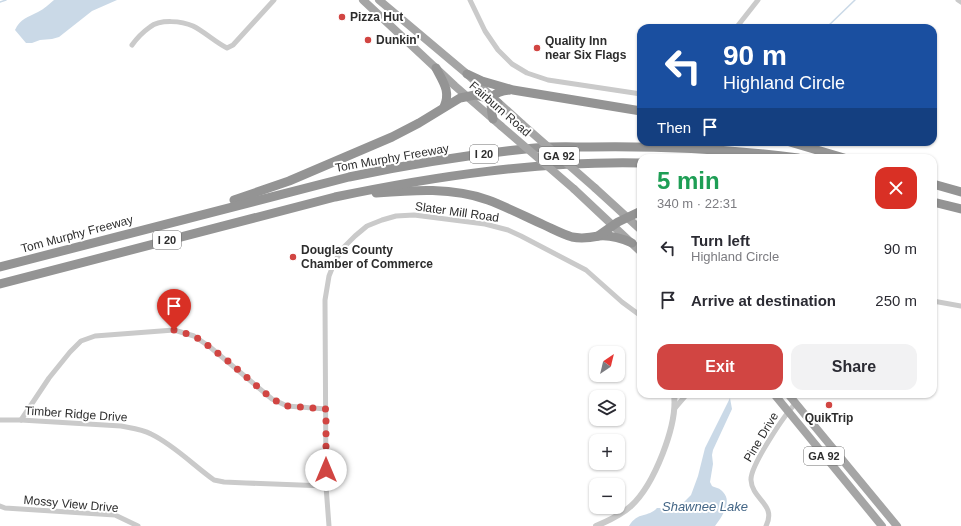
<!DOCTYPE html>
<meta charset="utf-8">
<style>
body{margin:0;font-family:Helvetica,sans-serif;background:#f2f2f3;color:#2b2b33;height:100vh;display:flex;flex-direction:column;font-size:15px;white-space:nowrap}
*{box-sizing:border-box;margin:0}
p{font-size:13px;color:#7c7c81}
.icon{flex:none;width:22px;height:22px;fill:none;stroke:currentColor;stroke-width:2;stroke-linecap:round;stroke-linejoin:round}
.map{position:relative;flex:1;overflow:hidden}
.sheet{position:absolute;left:637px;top:154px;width:300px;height:244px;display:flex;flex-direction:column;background:#fff;border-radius:12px;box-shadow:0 1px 3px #0004}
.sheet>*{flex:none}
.guide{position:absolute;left:637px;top:24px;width:300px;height:122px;border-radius:12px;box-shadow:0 1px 3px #0004;background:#1a4fa0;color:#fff;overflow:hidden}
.needle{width:26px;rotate:35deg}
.tools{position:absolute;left:589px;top:346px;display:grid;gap:8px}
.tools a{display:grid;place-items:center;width:36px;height:36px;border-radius:8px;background:#fff;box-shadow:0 1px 3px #0004;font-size:20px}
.pin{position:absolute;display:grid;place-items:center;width:34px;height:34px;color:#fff;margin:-41px -17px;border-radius:50% 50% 50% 0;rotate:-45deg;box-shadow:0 0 4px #0007}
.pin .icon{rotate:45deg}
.me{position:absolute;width:44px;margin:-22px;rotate:0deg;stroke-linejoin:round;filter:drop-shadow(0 0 3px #0008)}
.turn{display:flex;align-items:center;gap:14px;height:84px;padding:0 20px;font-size:18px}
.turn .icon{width:52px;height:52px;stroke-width:2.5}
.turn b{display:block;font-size:28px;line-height:34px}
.then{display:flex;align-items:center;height:38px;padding:0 20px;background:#0003;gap:8px;font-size:15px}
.round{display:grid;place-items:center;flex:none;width:42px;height:42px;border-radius:12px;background:#f2f2f3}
.summary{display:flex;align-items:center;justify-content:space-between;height:68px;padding:0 20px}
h1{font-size:24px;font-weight:800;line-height:30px;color:#1e9e55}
.cta{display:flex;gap:8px;margin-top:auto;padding:8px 20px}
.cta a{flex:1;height:46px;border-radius:12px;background:#d14542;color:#fff;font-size:16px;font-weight:800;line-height:46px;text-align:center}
.cta a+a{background:#f2f2f3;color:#2b2b33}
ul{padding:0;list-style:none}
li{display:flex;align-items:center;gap:12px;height:52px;padding:0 20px}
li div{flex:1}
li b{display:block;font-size:15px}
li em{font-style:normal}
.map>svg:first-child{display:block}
.water{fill:#cad9e7}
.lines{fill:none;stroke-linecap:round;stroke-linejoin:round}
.stream{stroke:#cad9e7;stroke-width:1.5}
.minor{stroke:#cacaca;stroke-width:5}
.tertiary{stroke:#cacaca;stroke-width:6}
.primary{stroke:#a5a5a5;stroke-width:8}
.motorway{stroke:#949494;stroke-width:9}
.primary-bridge{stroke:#a5a5a5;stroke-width:8}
.route{stroke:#d14542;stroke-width:7;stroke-dasharray:0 12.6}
.poi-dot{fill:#d14542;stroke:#fff;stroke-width:1.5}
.labels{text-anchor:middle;stroke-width:4;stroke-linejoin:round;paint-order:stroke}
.shield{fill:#fff;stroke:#6c6c6c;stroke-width:1}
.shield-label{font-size:11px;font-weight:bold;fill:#2d2d2d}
.poi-label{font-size:12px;font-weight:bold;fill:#2d2d2d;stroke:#fff;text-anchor:start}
.street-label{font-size:12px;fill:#2d2d2d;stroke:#fff}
.water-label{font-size:13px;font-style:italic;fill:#446686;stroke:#fff}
</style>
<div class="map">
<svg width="961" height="526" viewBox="0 0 961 526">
<rect width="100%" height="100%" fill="#fff"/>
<g class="water">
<path d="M 54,0 L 117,0 L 92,11 L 59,37 L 52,39 L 40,40 L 32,43 L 26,43 L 15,30 C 20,19 28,17 38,12 C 44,9 49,4 54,0 Z"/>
<path d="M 730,398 L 732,409 L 713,450 L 712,455 L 713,464 L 710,482 L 712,486 C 716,488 720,488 723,492 C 733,502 721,518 715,526 L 629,526 C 638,511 648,518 657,508 L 666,508 L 672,511 L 678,508 L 691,495 L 698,476 L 705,448 Z"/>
</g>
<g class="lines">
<g class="stream">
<polyline points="0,2 6,0"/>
<polyline points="826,28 855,0"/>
</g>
<g class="minor">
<polyline points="470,0 485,31 498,50 512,64 527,73 548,80 641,94"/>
<polyline points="958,0 961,2"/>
<polyline points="736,28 758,0"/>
<path d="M 132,45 C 137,38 143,32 150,27 C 160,19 182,21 193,26 C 205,32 215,42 227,48 L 233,45 L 274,0"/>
<polyline points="933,301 961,306"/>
<polyline points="675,408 687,394"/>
<path d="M 0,420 L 21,420 L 121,426 C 131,428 142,429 151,434 C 174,445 193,465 214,480 L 224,482 L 246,483 L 326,486"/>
<polyline points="21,420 49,378 70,352 81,341 95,336 174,330 194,336 210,347 272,399 287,406 326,409"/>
<polyline points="0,506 5,508 115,515 138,526"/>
<polyline points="329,526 326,486 325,300 329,276 335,261 343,248 355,236 367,226 382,220 396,216 414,215 485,224 508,230 521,236 586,270 622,302 641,316"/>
<path d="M 766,526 C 777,504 752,500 751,480 C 750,466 785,414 796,403"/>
</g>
<path class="tertiary" d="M 596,526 C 608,521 621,515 631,506 C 654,485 678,425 674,394"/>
<g class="primary">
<polyline points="363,0 455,86 501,126"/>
<polyline points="379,0 467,74 522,124"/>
<polyline points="595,188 641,230"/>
<polyline points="574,189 641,252"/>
<polyline points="774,394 882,526"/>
<polyline points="788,394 897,526"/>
</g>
<g class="motorway">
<path d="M 436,68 C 443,82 451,91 444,107"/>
<polyline points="467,74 482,81 513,90 641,111"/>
<path d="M 493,119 C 489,100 489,92 510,90"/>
<polyline points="790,142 844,158"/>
<polyline points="933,184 961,192"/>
<path d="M 376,193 C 413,190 453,187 488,200 C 507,207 526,217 544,225 C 553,229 562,234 572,237 C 582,239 589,238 599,236 C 611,235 621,238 632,243"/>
<polyline points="234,200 289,181 392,137 419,123 460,98 475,95 487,98 498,103"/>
<polyline points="933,202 961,209"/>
<polyline points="598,236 618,222 641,211"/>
<path d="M 0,267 L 349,177 C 410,164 473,154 535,148 C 553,146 572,147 590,147 C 659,146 729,149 798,158"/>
<path d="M 0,284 L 335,197 C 436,176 538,161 641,163"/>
</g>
<g class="primary-bridge">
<polyline points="522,124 595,188"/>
<polyline points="501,126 574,189"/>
</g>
</g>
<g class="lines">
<polyline class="route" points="174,330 194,336 202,341 228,361 272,399 287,406 326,409 326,470"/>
</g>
<g class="poi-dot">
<circle cx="342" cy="17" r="4"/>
<circle cx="368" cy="40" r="4"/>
<circle cx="537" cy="48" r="4"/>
<circle cx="293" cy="257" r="4"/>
<circle cx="829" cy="405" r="4"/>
</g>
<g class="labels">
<g class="shield">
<rect x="470" y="145" width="28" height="18" rx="3"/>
<rect x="539" y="147" width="40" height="18" rx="3"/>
<rect x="153" y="231" width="28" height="18" rx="3"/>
<rect x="804" y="447" width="40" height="18" rx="3"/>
</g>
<g class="shield-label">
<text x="484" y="158">I 20</text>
<text x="559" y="160">GA 92</text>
<text x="167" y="244">I 20</text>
<text x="824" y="460">GA 92</text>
</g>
<g class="poi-label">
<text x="350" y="21">Pizza Hut</text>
<text x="376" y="44">Dunkin'</text>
<text x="545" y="45">Quality Inn<tspan x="545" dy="14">near Six Flags</tspan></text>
<text x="301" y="254">Douglas County<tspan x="301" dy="14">Chamber of Commerce</tspan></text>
<text x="829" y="422" text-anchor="middle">QuikTrip</text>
</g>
<g class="street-label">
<text transform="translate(500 109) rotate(41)" y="4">Fairburn Road</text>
<text transform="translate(392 158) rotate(-10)" y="4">Tom Murphy Freeway</text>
<text transform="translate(457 212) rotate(8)" y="4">Slater Mill Road</text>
<text transform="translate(77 234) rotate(-15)" y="4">Tom Murphy Freeway</text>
<text transform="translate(76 414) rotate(4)" y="4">Timber Ridge Drive</text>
<text transform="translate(761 437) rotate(-59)" y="4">Pine Drive</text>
<text transform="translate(71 504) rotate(5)" y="4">Mossy View Drive</text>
</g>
<g class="water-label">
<text x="705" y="511">Shawnee Lake</text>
</g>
</g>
</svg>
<div class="tools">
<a><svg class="needle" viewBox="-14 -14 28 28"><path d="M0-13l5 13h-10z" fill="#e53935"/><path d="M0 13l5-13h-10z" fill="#7c7c81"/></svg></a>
<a><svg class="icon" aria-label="layers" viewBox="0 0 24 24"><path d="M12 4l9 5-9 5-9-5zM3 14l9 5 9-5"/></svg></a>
<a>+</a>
<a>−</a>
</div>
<div class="pin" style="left:174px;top:330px;background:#d93025"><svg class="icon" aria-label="arrive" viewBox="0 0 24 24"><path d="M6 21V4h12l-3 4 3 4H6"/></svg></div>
<svg class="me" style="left:326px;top:470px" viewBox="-20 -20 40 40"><circle r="19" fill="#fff"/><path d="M0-13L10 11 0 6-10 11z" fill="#d14542"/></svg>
<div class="guide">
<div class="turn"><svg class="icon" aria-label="left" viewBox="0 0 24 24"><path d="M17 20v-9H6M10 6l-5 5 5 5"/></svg><div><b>90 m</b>Highland Circle</div></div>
<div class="then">Then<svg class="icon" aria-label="arrive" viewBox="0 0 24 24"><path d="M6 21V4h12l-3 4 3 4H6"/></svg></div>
</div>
<section class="sheet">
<div class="summary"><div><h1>5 min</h1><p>340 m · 22:31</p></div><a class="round" style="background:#d93025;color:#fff"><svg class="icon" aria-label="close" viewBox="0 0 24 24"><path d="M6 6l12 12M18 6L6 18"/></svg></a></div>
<ul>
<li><svg class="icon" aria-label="left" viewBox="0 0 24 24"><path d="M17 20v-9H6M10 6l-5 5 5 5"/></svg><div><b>Turn left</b><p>Highland Circle</p></div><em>90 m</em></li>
<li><svg class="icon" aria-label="arrive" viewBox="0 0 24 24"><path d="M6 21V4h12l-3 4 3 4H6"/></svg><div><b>Arrive at destination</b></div><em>250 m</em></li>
</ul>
<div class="cta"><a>Exit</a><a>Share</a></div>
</section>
</div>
